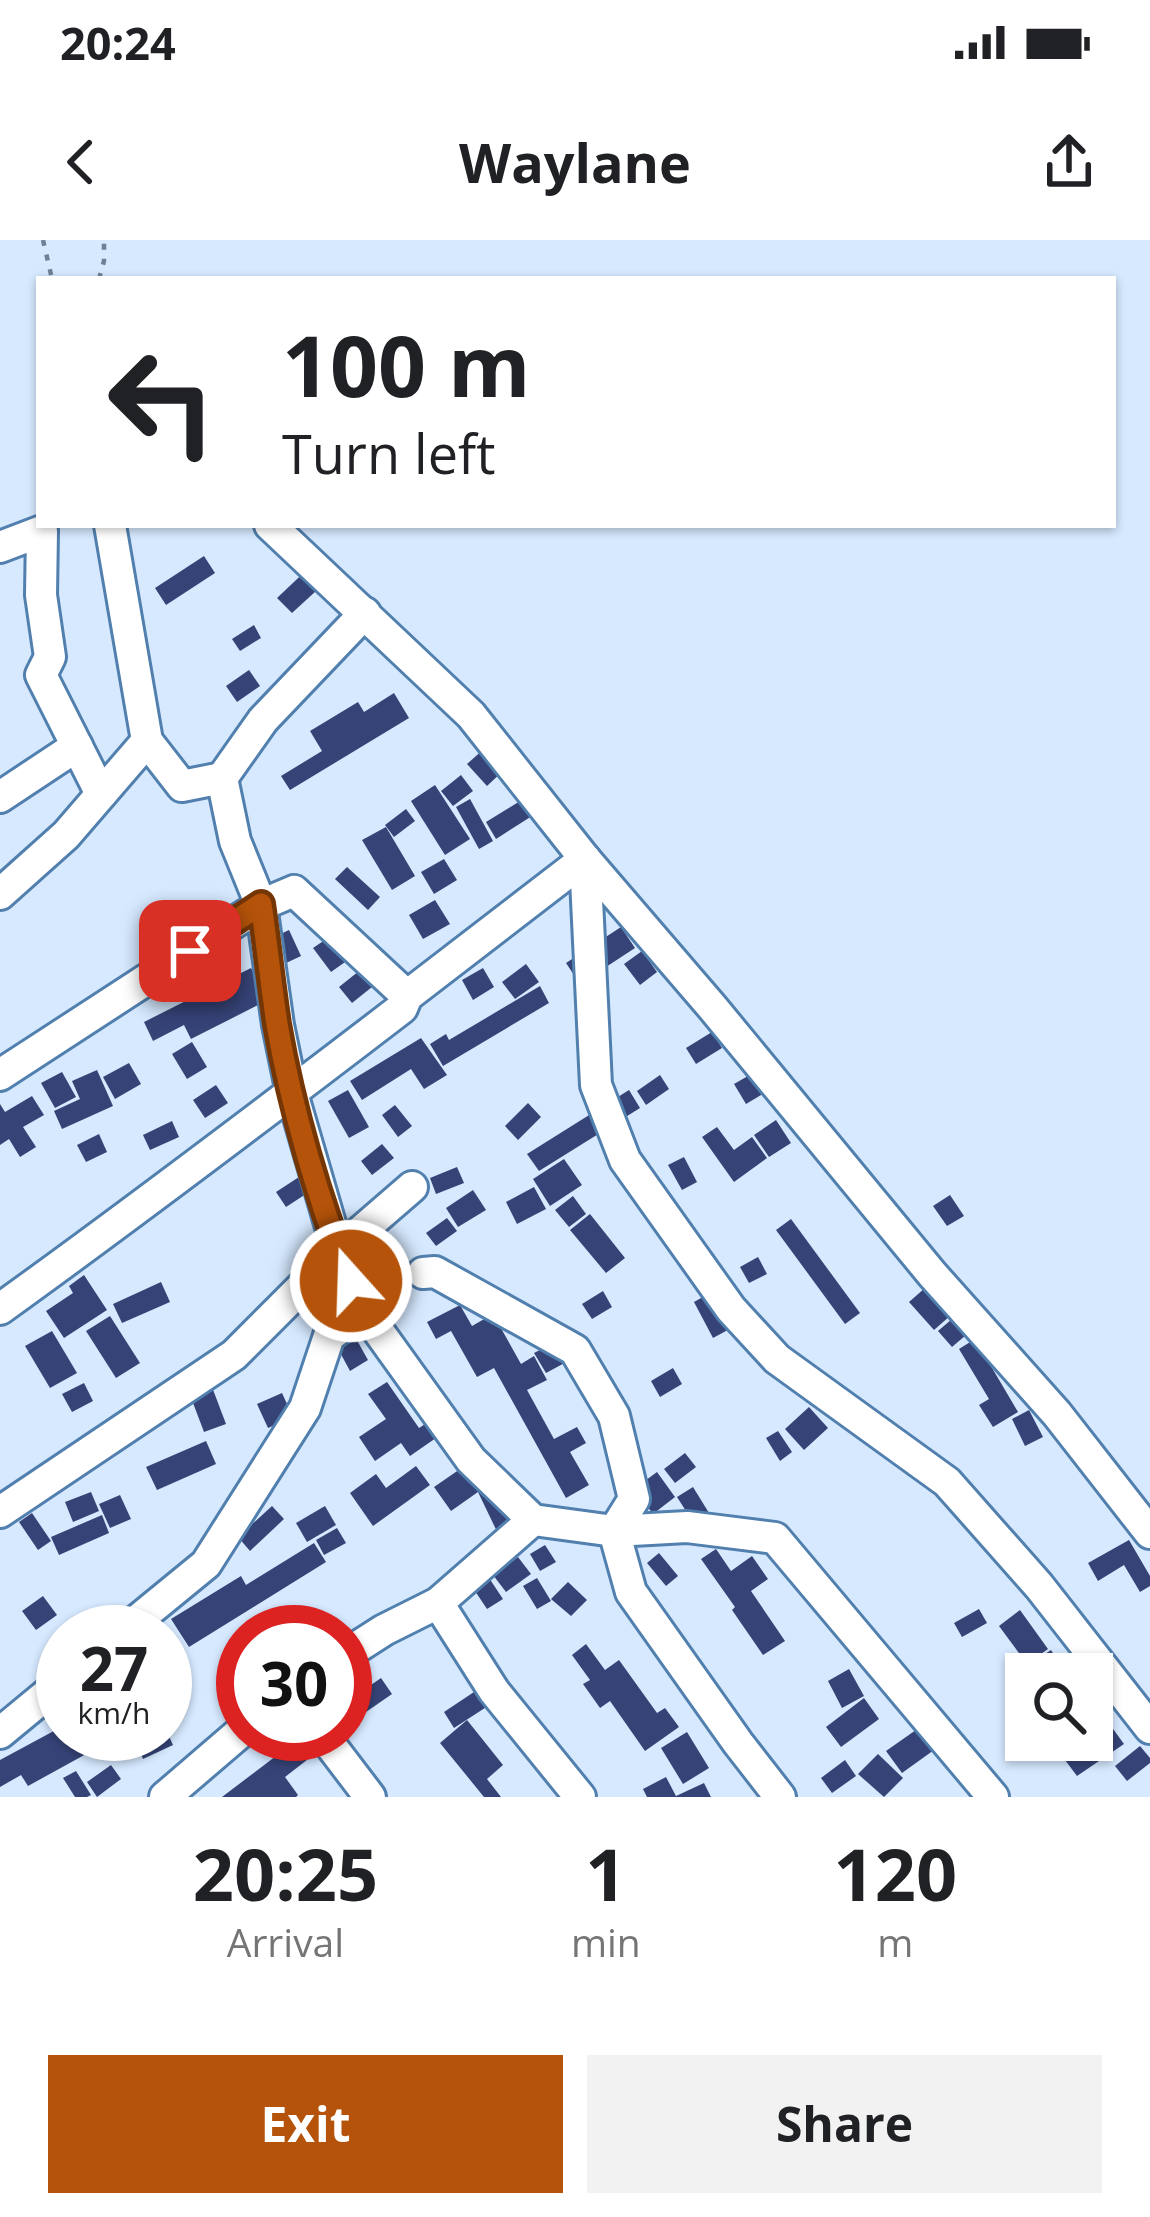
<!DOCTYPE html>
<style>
body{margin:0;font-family:"Open Sans",sans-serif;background:#f2f2f2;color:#202124;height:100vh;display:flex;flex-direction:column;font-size:45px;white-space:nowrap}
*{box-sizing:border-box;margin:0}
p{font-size:39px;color:#757577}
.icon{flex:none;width:66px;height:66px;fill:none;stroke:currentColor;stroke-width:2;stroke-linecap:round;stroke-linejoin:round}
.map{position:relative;height:1557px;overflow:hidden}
.drawer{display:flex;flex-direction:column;background:#fff;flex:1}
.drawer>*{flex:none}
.hud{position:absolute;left:36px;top:36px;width:1080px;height:252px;border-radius:0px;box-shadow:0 3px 9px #0004;background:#fff;color:#202124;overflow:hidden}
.buttons{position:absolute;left:1005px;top:1413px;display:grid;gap:24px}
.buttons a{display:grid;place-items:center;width:108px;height:108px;border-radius:0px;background:#fff;box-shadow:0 3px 9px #0004;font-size:60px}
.speed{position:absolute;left:36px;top:1365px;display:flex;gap:24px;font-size:60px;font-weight:700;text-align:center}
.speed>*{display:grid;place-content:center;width:156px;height:156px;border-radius:50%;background:#fff;box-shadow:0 3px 9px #0004;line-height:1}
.speed small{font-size:30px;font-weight:400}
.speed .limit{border:18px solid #d22;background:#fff;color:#111}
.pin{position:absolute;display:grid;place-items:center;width:102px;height:102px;color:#fff;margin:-51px;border-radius:24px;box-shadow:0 6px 18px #0006}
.me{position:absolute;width:132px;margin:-66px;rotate:340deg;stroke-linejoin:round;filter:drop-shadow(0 0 9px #0008)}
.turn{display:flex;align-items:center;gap:42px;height:252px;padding:0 48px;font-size:54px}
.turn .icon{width:156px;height:156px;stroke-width:2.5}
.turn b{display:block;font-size:84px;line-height:102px}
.eta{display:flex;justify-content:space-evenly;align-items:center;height:204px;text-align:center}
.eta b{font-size:72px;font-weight:700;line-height:84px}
.cta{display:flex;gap:24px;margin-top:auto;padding:24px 48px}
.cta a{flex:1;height:138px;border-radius:0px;background:#b45309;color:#fff;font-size:48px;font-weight:700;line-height:138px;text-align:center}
.cta a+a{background:#f2f2f2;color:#202124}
.status{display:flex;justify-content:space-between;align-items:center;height:84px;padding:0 60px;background:#fff;direction:ltr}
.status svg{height:33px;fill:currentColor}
header{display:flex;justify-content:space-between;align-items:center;height:156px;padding:0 48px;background:#fff;font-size:54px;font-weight:700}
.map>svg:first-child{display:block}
.building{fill:#364377}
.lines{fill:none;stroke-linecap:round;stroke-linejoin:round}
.minor-casing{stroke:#517fae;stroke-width:36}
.path{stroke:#6e8195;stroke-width:4.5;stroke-dasharray:6 9;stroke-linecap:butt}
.minor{stroke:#fff;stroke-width:30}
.route-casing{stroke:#753606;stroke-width:30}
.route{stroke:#b45309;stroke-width:21}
</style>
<div class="status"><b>20:24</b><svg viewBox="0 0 49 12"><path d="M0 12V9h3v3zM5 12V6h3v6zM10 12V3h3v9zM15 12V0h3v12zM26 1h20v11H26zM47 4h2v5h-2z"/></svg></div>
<header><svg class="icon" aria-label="back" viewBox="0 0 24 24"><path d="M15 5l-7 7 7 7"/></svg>Waylane<svg class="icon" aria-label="share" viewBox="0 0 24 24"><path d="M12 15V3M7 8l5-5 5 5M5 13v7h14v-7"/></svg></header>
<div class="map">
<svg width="1150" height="1557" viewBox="0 0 1150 1557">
<rect width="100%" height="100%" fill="#d6e9ff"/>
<g class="building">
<polygon points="204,316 215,333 166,365 155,348"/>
<polygon points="313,324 328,340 292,373 277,358"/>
<polygon points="254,385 261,398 240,411 232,399"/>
<polygon points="249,430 260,446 237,462 226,446"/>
<polygon points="394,453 409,478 290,550 281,536 322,511 310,491 358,462 364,472"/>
<polygon points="485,508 504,530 487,546 467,524"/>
<polygon points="461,535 473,551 453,566 441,551"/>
<polygon points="435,545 470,599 445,615 411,561"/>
<polygon points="525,558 535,574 496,599 486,582"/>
<polygon points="470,559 493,601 479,609 456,567"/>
<polygon points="406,569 415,581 394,597 385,585"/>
<polygon points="386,587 415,636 392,650 362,600"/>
<polygon points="444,619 457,640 434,654 421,632"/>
<polygon points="347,627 380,657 368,670 335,639"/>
<polygon points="435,660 450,684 423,699 409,675"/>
<polygon points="621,687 635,708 580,744 566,723"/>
<polygon points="289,690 301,716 284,724 272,698"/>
<polygon points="338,691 355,715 331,732 313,708"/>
<polygon points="642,711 657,732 640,745 624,724"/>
<polygon points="526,724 539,742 515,759 502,742"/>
<polygon points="251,728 268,760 191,799 184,785 153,801 144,782"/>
<polygon points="483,728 494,747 473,760 462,740"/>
<polygon points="359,731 372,747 352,763 339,747"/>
<polygon points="540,746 549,763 443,826 430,804 446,794 449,800"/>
<polygon points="712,792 722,808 696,824 686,808"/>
<polygon points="421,798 447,835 424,849 411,829 362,860 350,841"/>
<polygon points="192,802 207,827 187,839 172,814"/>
<polygon points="129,823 141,844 115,859 103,837"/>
<polygon points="97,830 113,866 62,889 54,871 80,859 72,841"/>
<polygon points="62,832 76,857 55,868 41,843"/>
<polygon points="755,832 766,852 746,864 734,844"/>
<polygon points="660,835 669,849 646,865 637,851"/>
<polygon points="216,845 228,863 205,878 193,860"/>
<polygon points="348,850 369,887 349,898 328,861"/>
<polygon points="629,850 640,868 539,931 527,914"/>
<polygon points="32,856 44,875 23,887 36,907 20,917 9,899 0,905 0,864 5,872"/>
<polygon points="528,863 541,877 518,900 505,886"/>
<polygon points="395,865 412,886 398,897 382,875"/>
<polygon points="776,880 791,903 769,917 754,895"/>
<polygon points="172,881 179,897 150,910 143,895"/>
<polygon points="717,887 734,910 752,897 767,918 734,942 702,897"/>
<polygon points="99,894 107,912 86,922 77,905"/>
<polygon points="382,904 394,918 372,935 361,921"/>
<polygon points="684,917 697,942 682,950 668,925"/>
<polygon points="564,919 582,945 550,966 533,939"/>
<polygon points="457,927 464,943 436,954 430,938"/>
<polygon points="299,937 309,952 286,967 276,952"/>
<polygon points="534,947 546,969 517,984 506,962"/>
<polygon points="473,950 486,970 458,987 446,968"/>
<polygon points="950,955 964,976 947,986 933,966"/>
<polygon points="573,956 586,974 569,987 555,970"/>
<polygon points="590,974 625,1018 606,1033 570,990"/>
<polygon points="447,978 457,991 436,1006 426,993"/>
<polygon points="791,979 860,1073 845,1084 776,990"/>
<polygon points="758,1017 767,1034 749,1043 740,1027"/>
<polygon points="84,1035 107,1070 64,1098 46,1071 73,1053 69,1046"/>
<polygon points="161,1042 170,1062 122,1083 113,1064"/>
<polygon points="925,1048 950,1076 934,1090 909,1062"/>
<polygon points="717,1049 737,1085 713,1098 694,1062"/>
<polygon points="603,1051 612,1067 592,1079 582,1064"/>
<polygon points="460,1065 472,1086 493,1074 521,1124 534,1116 547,1140 527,1150 554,1199 577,1187 586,1203 570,1212 589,1245 566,1258 494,1128 477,1137 451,1091 436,1099 427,1082"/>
<polygon points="110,1076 140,1123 116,1138 86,1091"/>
<polygon points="952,1079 966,1095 952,1107 938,1091"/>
<polygon points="52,1091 77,1133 50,1148 25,1106"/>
<polygon points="354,1095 368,1120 350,1131 336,1105"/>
<polygon points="975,1099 1018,1172 993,1187 979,1165 989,1159 959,1109"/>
<polygon points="559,1100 570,1120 546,1133 534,1113"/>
<polygon points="673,1128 682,1144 660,1157 651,1141"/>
<polygon points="387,1142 419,1188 436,1177 446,1191 410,1216 401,1203 375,1221 359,1197 386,1179 368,1154"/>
<polygon points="84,1143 93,1161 72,1172 62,1154"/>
<polygon points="212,1147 226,1184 204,1192 190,1155"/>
<polygon points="282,1153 293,1177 268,1188 257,1164"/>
<polygon points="809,1167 828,1188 804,1210 785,1189"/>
<polygon points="1029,1170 1043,1197 1025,1206 1012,1179"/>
<polygon points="778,1191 792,1212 780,1221 766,1198"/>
<polygon points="206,1201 216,1224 157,1250 146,1227"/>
<polygon points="685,1213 696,1227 675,1243 664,1229"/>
<polygon points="479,1216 495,1240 451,1271 434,1247"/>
<polygon points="416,1226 430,1245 373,1286 350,1253 376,1234 386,1248"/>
<polygon points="657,1232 675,1257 653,1274 634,1249"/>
<polygon points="502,1241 527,1292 503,1304 478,1252"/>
<polygon points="693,1247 709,1273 693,1282 677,1257"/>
<polygon points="91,1252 99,1271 73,1282 65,1262"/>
<polygon points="120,1255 131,1279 110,1288 99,1264"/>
<polygon points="272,1266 284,1279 250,1311 238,1297"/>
<polygon points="325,1266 336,1285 307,1302 296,1283"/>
<polygon points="32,1273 51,1301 38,1310 19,1282"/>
<polygon points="102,1275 109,1293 59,1315 51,1297"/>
<polygon points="337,1288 346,1303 324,1315 316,1300"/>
<polygon points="1129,1300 1150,1336 1150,1346 1140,1352 1124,1325 1098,1341 1088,1323"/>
<polygon points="314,1303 326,1322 189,1407 171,1379 241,1336 246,1345"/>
<polygon points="545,1305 556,1322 540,1331 530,1314"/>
<polygon points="716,1309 731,1331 752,1316 768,1339 751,1351 785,1401 763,1415 732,1370 735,1367 701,1319"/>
<polygon points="659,1313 678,1336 666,1346 647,1323"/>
<polygon points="518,1317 531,1334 506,1352 493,1335"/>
<polygon points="489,1338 503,1359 487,1369 473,1348"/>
<polygon points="537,1338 551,1361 537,1369 523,1346"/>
<polygon points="568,1342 587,1360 571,1376 551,1359"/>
<polygon points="43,1356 57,1375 36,1390 22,1371"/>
<polygon points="979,1369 987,1383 962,1397 954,1383"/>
<polygon points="1020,1370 1048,1409 1027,1424 999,1386"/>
<polygon points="586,1404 605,1430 619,1420 657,1473 665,1468 679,1487 645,1511 610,1461 600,1468 583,1444 590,1440 572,1415"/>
<polygon points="1051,1410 1066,1434 1026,1434 1026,1449 1016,1433"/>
<polygon points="849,1429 864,1456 842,1468 828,1441"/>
<polygon points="381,1438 392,1454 366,1472 355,1456"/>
<polygon points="480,1448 491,1464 454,1488 444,1472"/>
<polygon points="864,1458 879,1479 841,1507 826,1487"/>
<polygon points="933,1478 934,1510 902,1533 886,1511"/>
<polygon points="467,1480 503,1525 487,1539 501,1557 484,1557 440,1503"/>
<polygon points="1092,1481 1098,1489 1108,1482 1124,1504 1077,1536 1050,1500 1092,1500"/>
<polygon points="63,1486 63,1494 90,1494 97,1508 28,1546 21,1535 0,1547 0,1520"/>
<polygon points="687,1492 709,1528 683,1544 661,1508"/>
<polygon points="149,1494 168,1494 173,1505 143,1519 135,1500"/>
<polygon points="305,1494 330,1494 334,1499 285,1537 298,1555 296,1557 222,1557"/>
<polygon points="1140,1506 1150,1518 1150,1523 1127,1541 1115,1526"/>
<polygon points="878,1514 903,1538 884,1557 858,1534"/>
<polygon points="845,1520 856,1536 832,1553 821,1538"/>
<polygon points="111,1525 121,1539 97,1557 87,1542"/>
<polygon points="76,1531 91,1555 87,1557 75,1557 63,1538"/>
<polygon points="666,1537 676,1556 704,1543 711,1557 647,1557 643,1549"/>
</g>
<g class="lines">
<defs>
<g id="minor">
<polyline points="110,285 147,501 182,546 222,538 263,480 365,373"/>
<polyline points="270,285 471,475 585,619 713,768 932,1034 1057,1174 1150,1293"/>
<polyline points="0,307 42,291 41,355 50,417 41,435 101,554"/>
<polyline points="222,538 235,601 261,665 278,785 292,853 338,1011 364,1071 471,1220 533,1280 614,1291 687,1287 775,1298 993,1557"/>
<polyline points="0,557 77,506"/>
<polyline points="585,619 596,845 625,920 731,1069 777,1119 947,1242 1039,1346 1150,1488"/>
<polyline points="0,654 66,595 147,501"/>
<polyline points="0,835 261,665 294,651 407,756"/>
<polyline points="423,1033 435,1032 575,1110 614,1176 634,1259 614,1291 631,1352 738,1503 780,1557"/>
<path d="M 0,1069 C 136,971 269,870 402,768 L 407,756 L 585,619"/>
<polyline points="0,1272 234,1115 338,1011 412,947"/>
<polyline points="438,1363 494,1451 580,1557"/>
<polyline points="123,1392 206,1324 305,1168 329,1096 364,1071"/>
<polyline points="345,1415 384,1390 438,1363 533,1280"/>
<polyline points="0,1493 63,1441"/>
<polyline points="322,1494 370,1557"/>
<polyline points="165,1557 243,1490"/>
</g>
</defs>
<use href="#minor" class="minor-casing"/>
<g class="path">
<polyline points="43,0 52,39"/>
<polyline points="99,39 104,21 104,0"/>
</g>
<use href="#minor" class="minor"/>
</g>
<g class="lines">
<defs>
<path id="route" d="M 190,711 L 261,664 C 267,704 271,744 277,784 C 291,865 319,965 351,1041"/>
</defs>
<use href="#route" class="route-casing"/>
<use href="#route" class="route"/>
</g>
</svg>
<div class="buttons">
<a><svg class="icon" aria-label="search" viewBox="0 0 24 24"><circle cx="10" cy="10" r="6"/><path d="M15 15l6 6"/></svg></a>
</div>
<div class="speed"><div>27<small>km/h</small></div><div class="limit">30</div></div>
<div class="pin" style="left:190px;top:711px;background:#d93025"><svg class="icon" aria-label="arrive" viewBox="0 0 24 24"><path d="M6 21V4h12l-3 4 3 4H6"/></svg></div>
<svg class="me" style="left:351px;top:1041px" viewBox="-20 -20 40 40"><circle r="17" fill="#b45309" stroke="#fff" stroke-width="3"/><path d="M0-11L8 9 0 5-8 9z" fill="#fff"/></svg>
<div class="hud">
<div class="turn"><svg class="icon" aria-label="left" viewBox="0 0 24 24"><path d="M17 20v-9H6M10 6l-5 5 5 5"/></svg><div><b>100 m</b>Turn left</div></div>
</div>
</div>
<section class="drawer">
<div class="eta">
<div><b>20:25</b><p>Arrival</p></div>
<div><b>1</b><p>min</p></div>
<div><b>120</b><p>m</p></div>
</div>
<div class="cta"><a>Exit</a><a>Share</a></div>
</section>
